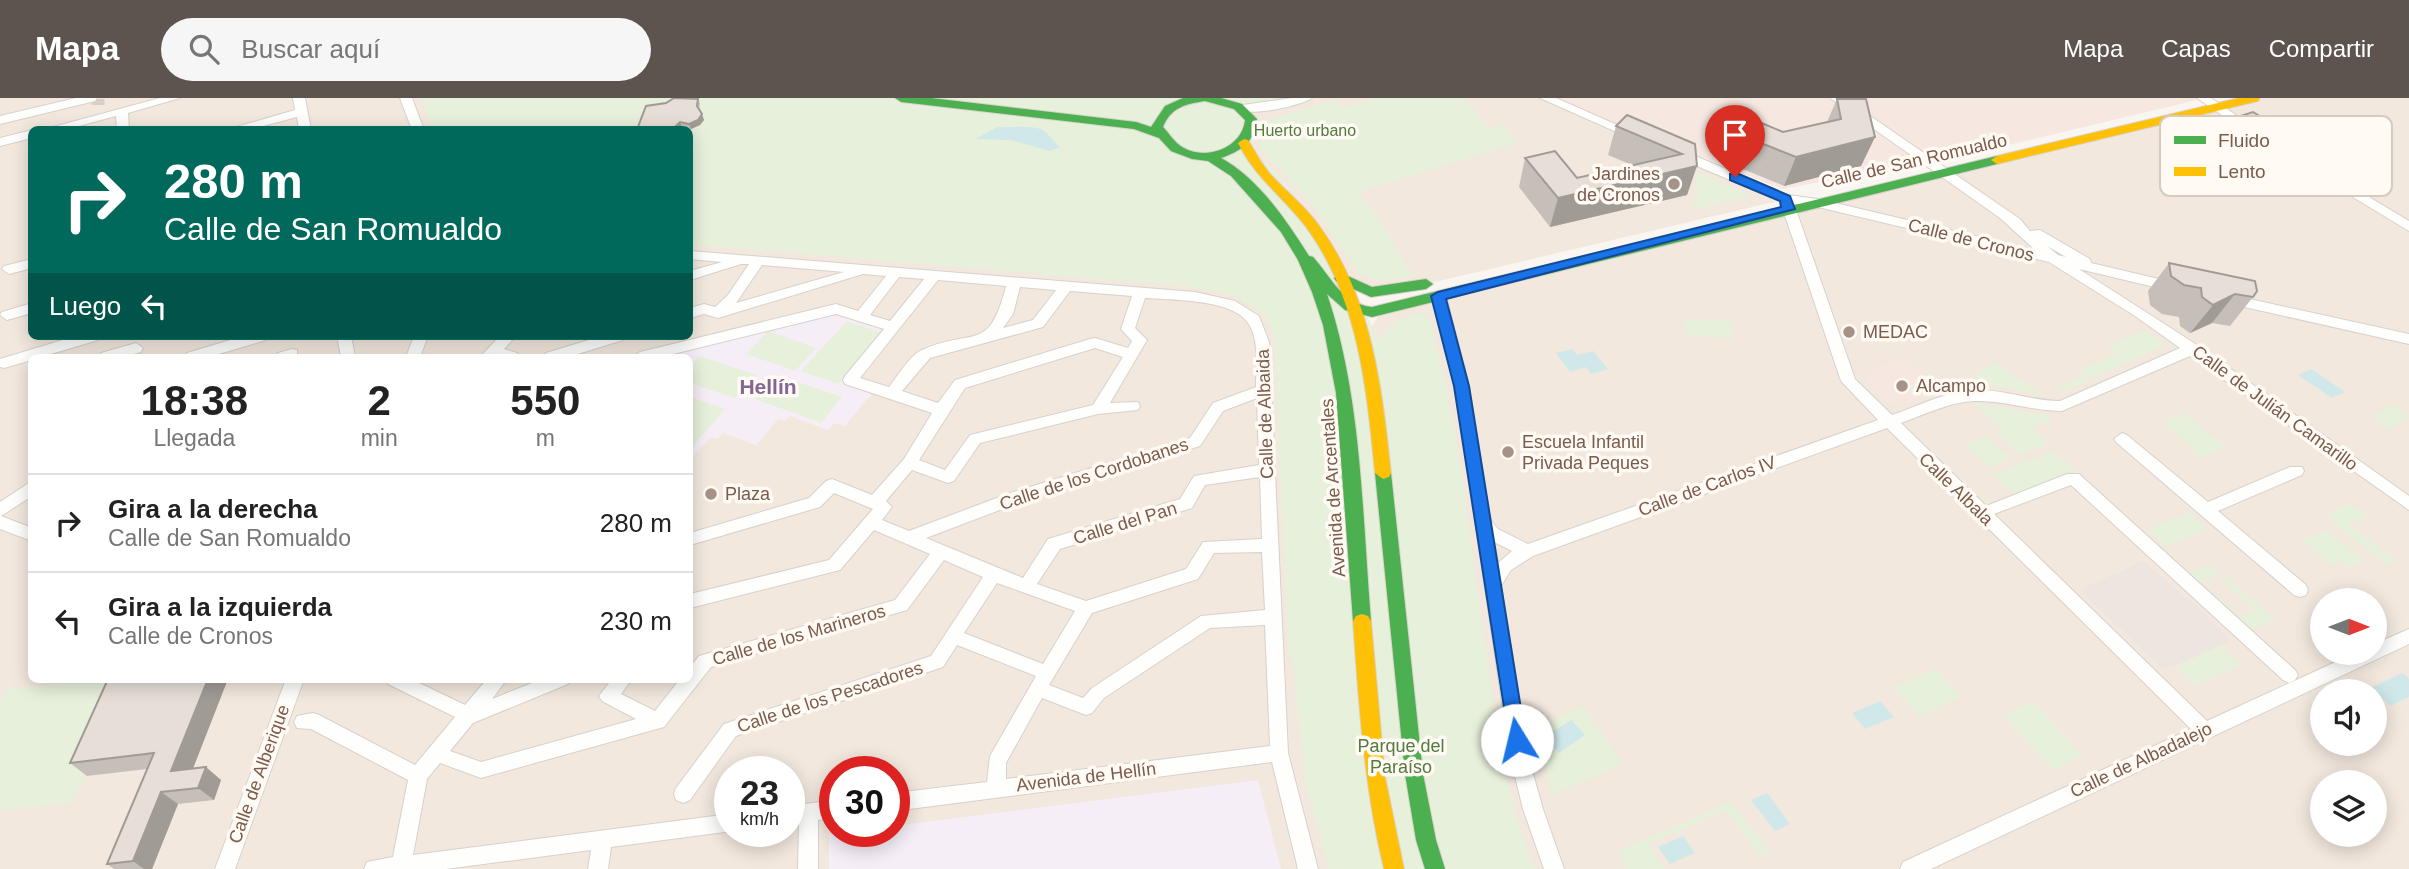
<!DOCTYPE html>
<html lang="es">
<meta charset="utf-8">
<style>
body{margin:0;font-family:Helvetica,sans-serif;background:#f6f6f6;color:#222;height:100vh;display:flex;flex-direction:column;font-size:26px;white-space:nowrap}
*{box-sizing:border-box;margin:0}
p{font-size:23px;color:#767676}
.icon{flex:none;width:38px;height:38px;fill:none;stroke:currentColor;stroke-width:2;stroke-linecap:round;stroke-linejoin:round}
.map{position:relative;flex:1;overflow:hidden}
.side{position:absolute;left:28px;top:256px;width:665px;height:329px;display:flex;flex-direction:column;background:#fff;border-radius:10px;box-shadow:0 4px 18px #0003}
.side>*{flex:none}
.hud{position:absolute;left:28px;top:28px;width:665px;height:214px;border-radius:10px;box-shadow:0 4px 18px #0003;background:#00695c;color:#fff;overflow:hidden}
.needle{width:46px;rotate:90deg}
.controls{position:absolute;left:2310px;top:490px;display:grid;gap:14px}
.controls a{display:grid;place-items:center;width:77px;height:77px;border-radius:50%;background:#fff;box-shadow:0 4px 18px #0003;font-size:35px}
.speed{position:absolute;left:714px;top:658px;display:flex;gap:14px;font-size:35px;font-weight:700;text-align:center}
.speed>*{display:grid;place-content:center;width:91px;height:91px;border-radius:50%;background:#fff;box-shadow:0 4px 18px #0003;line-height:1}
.speed small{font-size:18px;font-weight:400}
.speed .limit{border:10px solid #d22;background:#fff;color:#111}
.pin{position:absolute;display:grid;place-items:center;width:60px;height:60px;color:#fff;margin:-72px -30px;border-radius:50% 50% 50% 0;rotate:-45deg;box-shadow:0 0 7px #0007}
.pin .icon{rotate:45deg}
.me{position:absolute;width:77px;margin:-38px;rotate:351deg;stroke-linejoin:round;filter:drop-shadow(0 0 5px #0008)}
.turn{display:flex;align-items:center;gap:24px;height:147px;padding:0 21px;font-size:32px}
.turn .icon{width:91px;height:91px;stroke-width:2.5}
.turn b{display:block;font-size:49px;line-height:60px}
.then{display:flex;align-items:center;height:66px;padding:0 21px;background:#0003;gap:14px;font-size:26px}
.eta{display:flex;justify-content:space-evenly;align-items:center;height:119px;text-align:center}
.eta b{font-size:42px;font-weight:600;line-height:49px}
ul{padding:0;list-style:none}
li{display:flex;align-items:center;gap:21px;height:98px;padding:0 21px;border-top:2px solid #e0e0e0}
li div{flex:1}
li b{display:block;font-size:26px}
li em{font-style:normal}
header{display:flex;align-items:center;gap:42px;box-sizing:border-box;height:98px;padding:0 35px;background:#5d544f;color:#fff}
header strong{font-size:33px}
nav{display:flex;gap:38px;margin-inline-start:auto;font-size:24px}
.search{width:490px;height:63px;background:#f6f6f6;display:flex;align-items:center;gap:18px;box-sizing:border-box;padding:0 24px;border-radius:38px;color:#767676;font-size:26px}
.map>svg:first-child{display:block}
.residential{fill:#f2e8de;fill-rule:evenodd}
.commercial{fill:#f6e8e1}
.industrial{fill:#ede5e0}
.education{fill:#f6eef6}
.green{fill:#e7f0db}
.water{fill:#d0e8ea}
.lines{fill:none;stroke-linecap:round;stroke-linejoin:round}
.street-tunnel{stroke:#d9cfc7;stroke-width:13;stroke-dasharray:13 7;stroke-linecap:butt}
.street-casing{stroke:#d7d1cb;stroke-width:2}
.fast-casing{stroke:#d9d2cb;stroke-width:2}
.slow-casing{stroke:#d9d2cb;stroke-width:2}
.street{fill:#fefefd;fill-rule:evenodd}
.fast{fill:#4caf50;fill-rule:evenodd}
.slow{fill:#ffc107;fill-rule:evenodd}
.wall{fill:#c6bfb9}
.shaded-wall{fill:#a19b96}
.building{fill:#e6ded7;stroke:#a19b96;stroke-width:2}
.route{fill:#1a73e8;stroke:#114b97;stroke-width:2}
.poi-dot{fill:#a69286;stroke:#fffaf3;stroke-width:2.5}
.labels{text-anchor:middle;stroke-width:7;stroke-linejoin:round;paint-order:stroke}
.far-park-label{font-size:16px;fill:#537a41;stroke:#fffaf3}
.street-label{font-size:18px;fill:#7a5c4d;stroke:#fffaf3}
.poi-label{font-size:18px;fill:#7a5c4d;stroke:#fffaf3;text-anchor:start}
.park-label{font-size:18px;fill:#537a41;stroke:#fffaf3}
.quarter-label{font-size:21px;font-weight:bold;fill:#846695;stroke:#fffaf3}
.key{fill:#fffaf3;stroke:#d7cbc1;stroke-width:2}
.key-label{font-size:19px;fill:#7a5c4d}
</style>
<header>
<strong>Mapa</strong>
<div class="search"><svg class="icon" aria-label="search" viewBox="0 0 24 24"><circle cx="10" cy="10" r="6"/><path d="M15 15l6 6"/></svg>Buscar aquí</div>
<nav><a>Mapa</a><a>Capas</a><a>Compartir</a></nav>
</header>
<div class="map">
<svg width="2409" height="771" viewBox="0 0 2409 771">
<rect width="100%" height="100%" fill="#f9f5f0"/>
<g class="residential">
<path d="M 0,0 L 900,0 L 1293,138 L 1394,771 L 0,771 ZM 32,32 L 690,32 L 690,238 L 32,238 ZM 32,259 L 690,259 L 690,581 L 32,581 ZM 730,674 L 789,674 L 789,733 L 730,733 ZM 835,674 L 894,674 L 894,733 L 835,733 Z"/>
<polygon points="1208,0 1546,0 1786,101 1405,191 1354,188"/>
<path d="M 2254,0 L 2409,0 L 2409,771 L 1435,771 L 1371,229 L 1380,216 ZM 2322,502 L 2375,502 L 2375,555 L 2322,555 ZM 2322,593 L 2375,593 L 2375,646 L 2322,646 ZM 2322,684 L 2375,684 L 2375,737 L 2322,737 Z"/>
</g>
<g class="commercial">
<polygon points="1552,0 2205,0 1955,60 1782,91"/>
<polygon points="1902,261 1912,268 1939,292 1905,304 1893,305 1886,303 1866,283 1871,272"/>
</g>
<polygon class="industrial" points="2143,463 2207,518 2230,543 2164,572 2080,492"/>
<g class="education">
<polygon points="834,215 888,232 844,283 873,294 845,328 834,325 828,332 790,318 785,323 778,321 756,347 723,335 718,341 711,339 690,362 690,259 657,259"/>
<polygon points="1258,682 1281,771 829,771 829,736 894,733 894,728"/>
</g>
<g class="green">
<path d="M 421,0 L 1292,0 L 1256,12 L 1252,50 C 1314,113 1344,162 1378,243 C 1393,227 1401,215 1425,216 L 1430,223 C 1461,335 1471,454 1488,569 C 1498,637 1508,708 1535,771 L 1329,771 L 1305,684 L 1292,554 L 1289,562 L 1274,241 L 1265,217 L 1235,198 L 1190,189 L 690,146 L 690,32 L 433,31 Z"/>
<polygon points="1375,0 1473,0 1466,2 1488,30 1503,27 1517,45 1358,94 1386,132 1413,178 1392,182 1373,181 1358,175 1312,106 1259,49 1265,23 1334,2 1343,11"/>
<polygon points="1695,73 1753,98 1695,111 1690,105 1698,103"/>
<polygon points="1682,221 1730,223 1735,240 1687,238"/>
<polygon points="847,223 882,235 838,286 801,273"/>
<polygon points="2145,232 2165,247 2063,294 2057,290 2085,277 2080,272 2116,255 2109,248"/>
<polygon points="768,233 816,250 795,273 746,256"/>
<polygon points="699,258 756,277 735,300 690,285 690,268"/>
<polygon points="1993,264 2045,297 1968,283"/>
<polygon points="777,277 842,299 821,325 755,301"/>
<polygon points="693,300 725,311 690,351 690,304"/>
<polygon points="1973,305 2047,317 2052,322 2032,330 2049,346 2020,357 1996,335 2003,332"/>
<polygon points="2391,306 2409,318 2389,332 2371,320"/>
<polygon points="2185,315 2226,349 2199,360 2190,353 2194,351 2163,324"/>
<polygon points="1989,338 1999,351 2013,360 1989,370 1978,360 1982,358 1976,357 1965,347"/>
<polygon points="2054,353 2112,405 2109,406 2072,373 2014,396 1993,376 2035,360 2039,363 2038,359"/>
<polygon points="2348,405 2370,418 2351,425 2351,429 2396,462 2389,466 2383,464 2331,423 2327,417"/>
<polygon points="2189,414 2208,431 2166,448 2147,432"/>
<polygon points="2327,432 2364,463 2349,470 2340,463 2331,467 2302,443"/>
<polygon points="2211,466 2220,474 2201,484 2240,518 2255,511 2220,481 2226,479 2275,521 2251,533 2188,476"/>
<polygon points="2222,548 2242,567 2195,588 2176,569"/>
<polygon points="1936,571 1961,599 1919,618 1894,589"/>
<polygon points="109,581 129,581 72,705 0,712 0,604 7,591"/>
<polygon points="2033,604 2083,658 2053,672 2003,617"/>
<polygon points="1584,609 1623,666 1551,697 1537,628"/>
<polygon points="1730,704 1774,757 1758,756 1726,712 1649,746 1665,771 1627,771 1618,753"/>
</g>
<g class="water">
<path d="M 998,29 C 1012,30 1032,26 1044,33 C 1050,37 1053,44 1060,49 L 1050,53 L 1011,42 L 975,41 Z"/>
<polygon points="1572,251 1577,257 1593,253 1608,271 1591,276 1586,269 1570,274 1556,255"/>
<polygon points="2311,271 2345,294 2332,300 2298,277"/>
<polygon points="2402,575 2409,581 2409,599 2391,608 2371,590"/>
<polygon points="1880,603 1894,619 1865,631 1852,615"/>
<polygon points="1571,622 1585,637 1559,655 1545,639"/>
<polygon points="1767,695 1790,726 1775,733 1751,702"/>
<polygon points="1683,738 1695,755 1670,766 1658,749"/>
</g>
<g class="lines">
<polyline class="street-tunnel" points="98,1 98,7"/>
<defs>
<g id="street">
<polygon points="76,0 97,0 95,3 0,26 0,18"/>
<polygon points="160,0 180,0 128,15 129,32 117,32 116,18 64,32 42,32"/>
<polygon points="293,0 305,0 311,32 299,32 297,19 248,32 226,32 295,12"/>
<polygon points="400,0 412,0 424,32 412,32"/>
<path d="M 1292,0 L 1312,0 C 1301,8 1248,19 1237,11 L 1243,7 Z"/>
<polygon points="1540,0 1556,0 1640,37 1634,41 1630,40"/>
<path d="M 1830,0 L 1844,0 L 2020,121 L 2030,133 L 2040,132 L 2090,161 L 2091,165 L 2180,186 L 2182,189 L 2175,194 L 2079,171 L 2197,247 L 2409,398 L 2409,412 L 2190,258 L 2062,313 C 2033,313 2003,302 1974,303 C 1949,304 1924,317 1901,325 L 1986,408 L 2067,376 L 2079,376 L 2295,572 L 2298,577 L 2295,582 L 2289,585 L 2283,582 L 2071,387 L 1994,416 L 2207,623 L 2355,555 L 2375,555 L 2375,546 L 2409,531 L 2409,546 L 1931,771 L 1900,771 L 1903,764 L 2191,631 L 1887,330 L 1533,458 L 1511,472 L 1501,488 L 1528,658 L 1543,711 L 1564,771 L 1544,771 L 1523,711 L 1510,658 L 1455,288 L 1432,198 L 1439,193 L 1446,198 L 1469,288 L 1490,421 L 1498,431 L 1528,446 L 1878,322 L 1841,283 L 1780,103 L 1673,58 L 1673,52 L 1681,52 L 1788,97 L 1818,101 L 2035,152 L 2000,120 ZM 1794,106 L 1818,109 L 2049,164 L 2135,218 L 2180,250 L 2060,303 C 2032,303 2003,291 1975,292 C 1947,293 1918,308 1892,317 L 1855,281 ZM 2047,148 L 2066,159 L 2058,157 ZM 1494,444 L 1512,453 L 1498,465 Z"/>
<polygon points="2197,0 2211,0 2255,30 2249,34 2245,33"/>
<polygon points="32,32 32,40 0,48 0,40"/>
<polygon points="2304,60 2409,123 2409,133 2300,67 2300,61"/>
<path d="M 690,153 L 1195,194 L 1235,203 L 1259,218 L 1269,244 L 1288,655 L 1318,771 L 1298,771 L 1272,664 L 894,713 L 894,695 L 987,684 L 990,658 L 1036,578 L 957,547 L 943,569 L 736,638 L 690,702 L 683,705 L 676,702 L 674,696 L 676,690 L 724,626 L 931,558 L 983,479 L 944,462 L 907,512 L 711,569 L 664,629 L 481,680 L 440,665 L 427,681 L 413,757 L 730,716 L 732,733 L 611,749 L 608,771 L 588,771 L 591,752 L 446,771 L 364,771 L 367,764 L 393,759 L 408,682 L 311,631 L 297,630 L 294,624 L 297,618 L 313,615 L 319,617 L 415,667 L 455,619 L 388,586 L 385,581 L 411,581 L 465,607 L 487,581 L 507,581 L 492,601 L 542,581 L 571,581 L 568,586 L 473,625 L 450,653 L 481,664 L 636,621 L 602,603 L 599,598 L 612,581 L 632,581 L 621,596 L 655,613 L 680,581 L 690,581 L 690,569 L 699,558 L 895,502 L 930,456 L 874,432 L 840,472 L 690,510 L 690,496 L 829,462 L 873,411 L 834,395 L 820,409 L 690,447 L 690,435 L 809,400 L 826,383 L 832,381 L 872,397 L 904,361 L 932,315 L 845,286 L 843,282 L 845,278 L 884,231 L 836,216 L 661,259 L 633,259 L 640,254 L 836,206 L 858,213 L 886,178 L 863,176 L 718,220 L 704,216 L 690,220 L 690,210 L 704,206 L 715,209 L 728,197 L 749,166 L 741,166 L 690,182 L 690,173 L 722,164 L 690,161 ZM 762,167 L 844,174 L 736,205 ZM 899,179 L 924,181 L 890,223 L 870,217 ZM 938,182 L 1006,188 C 989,257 972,229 922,252 C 910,257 898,278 889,289 L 860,280 ZM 1020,189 L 1056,192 L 1033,222 L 1003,230 L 1013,216 ZM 1070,193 L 1132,198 L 1121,231 L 1132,243 L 1128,250 L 1095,240 L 1090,241 L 955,282 L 938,305 L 902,293 L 930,260 L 1043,229 ZM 1145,200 C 1171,202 1233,201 1248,225 C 1260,242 1256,270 1256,289 L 1213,305 L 1190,340 L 1010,395 L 909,433 L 882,422 L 892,409 L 886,403 L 912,372 L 948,385 L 954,383 L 980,345 L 1098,316 L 1138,312 L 1140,308 L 1138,304 L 1110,305 L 1147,242 L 1135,230 ZM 1095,250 L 1123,259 L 1093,307 L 970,337 L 945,372 L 919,362 L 965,290 ZM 1257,300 L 1259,367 L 1194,378 L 1180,401 L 1048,441 L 1023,480 L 926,440 L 1021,404 L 1200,348 L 1223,313 ZM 1260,379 L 1262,441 L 1203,444 L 1186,471 L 1086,503 L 1037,486 L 1060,451 L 1192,410 L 1205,387 ZM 1262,454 L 1265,512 L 1201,518 L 1092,590 L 1083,600 L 1049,587 L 1092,515 L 1198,481 L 1214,455 ZM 997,485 L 1075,513 L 1043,566 L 964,535 ZM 1265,527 L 1270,648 L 1006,681 L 1006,665 L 1042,600 L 1086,617 L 1092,615 L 1104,600 L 1210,530 Z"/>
<polygon points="32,161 32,170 9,176 2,171 4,168"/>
<polygon points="2227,196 2409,236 2409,246 2222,204 2220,201"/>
<polygon points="32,205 32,215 7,222 0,217 2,214"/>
<polygon points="76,238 100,238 98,242 41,259 32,259 32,262 4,270 0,269 0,261"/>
<polygon points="244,238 268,238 266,242 209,259 185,259 187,255"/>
<polygon points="337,238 351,238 355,259 341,259"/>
<polygon points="414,238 428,238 420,259 406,259"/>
<polygon points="500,238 516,238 504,251 517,255 519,259 480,259"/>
<polygon points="602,238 625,238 623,242 568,259 544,259 546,255"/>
<polygon points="136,245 143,250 141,254 123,259 99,259 101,255"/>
<polygon points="292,251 297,252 297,259 276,259 278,255"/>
<polygon points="2122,335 2127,337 2208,404 2290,369 2302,369 2304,373 2302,377 2218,413 2306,487 2308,492 2306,497 2300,499 2294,497 2117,345 2114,341"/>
<polygon points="32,383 32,398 1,418 32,430 32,443 0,431 0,404"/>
<polygon points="286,581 304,581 235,771 215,771"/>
<polygon points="835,702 835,720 818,722 818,771 798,771 799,724 789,726 789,708"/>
</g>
<g id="fast">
<path d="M 895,0 L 931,0 L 1136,24 L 1151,29 L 1165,8 L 1183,0 L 1221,0 L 1242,6 L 1257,21 C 1255,44 1241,53 1221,60 C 1259,81 1286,122 1309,158 L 1313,159 C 1331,179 1342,206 1372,209 L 1997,58 L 2003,62 L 1997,66 L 1372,219 L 1345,212 L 1327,196 C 1362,300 1362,414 1371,523 L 1368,528 L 1362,530 L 1356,528 L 1353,523 L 1336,295 L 1323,227 L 1312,194 L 1298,162 L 1281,134 L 1231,78 L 1208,63 L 1192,61 L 1171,53 L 1159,40 L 1134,31 L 901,4 ZM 1205,3 L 1234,11 L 1245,22 C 1242,52 1201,65 1178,46 C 1173,42 1168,34 1163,29 C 1171,9 1186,6 1205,3 Z"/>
<polygon points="1341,175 1372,189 1426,181 1433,186 1426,191 1371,199 1336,183 1334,180"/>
<polygon points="1383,369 1391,375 1423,676 1436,742 1445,771 1425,771 1416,742 1405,676 1375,375"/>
</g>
<g id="slow">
<polygon points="2239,0 2260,0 2258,3 1997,66 1991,62 1997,58"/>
<path d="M 1244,41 L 1248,42 C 1256,55 1262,67 1272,78 C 1288,95 1307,110 1320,129 C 1372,201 1382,290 1391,375 L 1389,379 L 1383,381 L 1375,375 C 1367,293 1359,206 1311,136 C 1289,103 1256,82 1238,45 Z"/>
<path d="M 1362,516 L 1368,518 L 1371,523 L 1385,679 L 1404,771 L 1384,771 C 1364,689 1359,607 1353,523 L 1356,518 Z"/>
</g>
</defs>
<use href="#street" class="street-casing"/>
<use href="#fast" class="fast-casing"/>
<use href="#slow" class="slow-casing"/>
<use href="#street" class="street"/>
<use href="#fast" class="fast"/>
<use href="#slow" class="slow"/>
</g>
<g class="wall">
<polygon points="698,1 700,6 699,11 704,22 700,27 691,31 682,29 680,32 639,32 638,29"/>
<polygon points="1837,1 1875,39 1861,68 1784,88 1721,62 1731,33 1783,34 1827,24"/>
<polygon points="2215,26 2331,62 2315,82 2277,95 2202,46"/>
<polygon points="1616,28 1695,46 1687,97 1550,129 1519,89 1525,60 1577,80 1632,67 1608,57"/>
<polygon points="2169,165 2253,199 2230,228 2212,225 2190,235 2180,228 2179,219 2162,216 2150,207 2148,193"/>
<polygon points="108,581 193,671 221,682 214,702 178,706 152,771 114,771 107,766 147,671 87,678 70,665"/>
</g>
<g class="shaded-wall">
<polygon points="702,16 704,22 700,27 691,31 689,26"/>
<polygon points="680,24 682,29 680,32 672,32"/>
<polygon points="1875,39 1861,68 1784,88 1796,59"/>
<polygon points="2331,62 2315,82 2277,95 2292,76"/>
<polygon points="1697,68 1687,97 1550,129 1558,100"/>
<polygon points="2235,196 2212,225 2190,235 2213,207"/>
<polygon points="208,581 228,581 187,686 171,673"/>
<polygon points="206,669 221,682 214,702 198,690"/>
<polygon points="161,694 178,706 152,771 144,771 133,763"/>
</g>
<g class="building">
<polygon points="674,0 698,1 697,8 702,16 698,22 689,26 680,24 672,32 642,32 638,29 646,8 666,5"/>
<polygon points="1837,1 1866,1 1875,39 1796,59 1731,33 1745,18 1783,34 1841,21"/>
<polygon points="2253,14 2331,62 2292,76 2215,26"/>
<polygon points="1627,17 1695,46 1697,68 1558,100 1525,60 1555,53 1577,80 1682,56 1616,28"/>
<polygon points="2169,165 2255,183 2257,193 2253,199 2235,196 2213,207 2202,199 2201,190 2184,187 2171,178"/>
<polygon points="108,581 208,581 171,673 206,669 198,690 161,694 133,763 107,766 154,655 70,665"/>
</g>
<polygon class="route" points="1730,76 1739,76 1790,98 1795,111 1446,201 1469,288 1526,642 1523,648 1510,648 1454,288 1431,198 1438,194 1781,109 1780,103 1730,82"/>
<g class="poi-dot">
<circle cx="1674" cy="86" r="7"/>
<circle cx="1849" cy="234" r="7"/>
<circle cx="1902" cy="288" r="7"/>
<circle cx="1508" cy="354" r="7"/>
<circle cx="711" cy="396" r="7"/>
</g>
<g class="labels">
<g class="far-park-label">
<text x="1305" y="38">Huerto urbano</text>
</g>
<g class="street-label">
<text transform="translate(1914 63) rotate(-13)" y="6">Calle de San Romualdo</text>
<text transform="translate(1971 142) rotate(14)" y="6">Calle de Cronos</text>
<text transform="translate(2275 310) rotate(36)" y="6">Calle de Julián Camarillo</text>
<text transform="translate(1265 316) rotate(-92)" y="6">Calle de Albaida</text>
<text transform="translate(1094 376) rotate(-18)" y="6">Calle de los Cordobanes</text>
<text transform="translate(1707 388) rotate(-20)" y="6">Calle de Carlos IV</text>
<text transform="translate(1333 390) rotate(-94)" y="6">Avenida de Arcentales</text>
<text transform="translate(1956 391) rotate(44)" y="6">Calle Albala</text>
<text transform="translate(1125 425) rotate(-17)" y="6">Calle del Pan</text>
<text transform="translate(799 537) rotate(-16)" y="6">Calle de los Marineros</text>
<text transform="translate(830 599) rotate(-18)" y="6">Calle de los Pescadores</text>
<text transform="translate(2141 662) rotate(-25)" y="6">Calle de Albadalejo</text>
<text transform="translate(259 676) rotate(-70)" y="6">Calle de Alberique</text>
<text transform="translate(1086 679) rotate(-7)" y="6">Avenida de Hellín</text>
</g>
<g class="poi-label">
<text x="1660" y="82" text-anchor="end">Jardines<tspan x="1660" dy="21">de Cronos</tspan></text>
<text x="1863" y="240">MEDAC</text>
<text x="1916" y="294">Alcampo</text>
<text x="1522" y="350">Escuela Infantil<tspan x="1522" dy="21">Privada Peques</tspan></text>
<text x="725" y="402">Plaza</text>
</g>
<g class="park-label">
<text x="1401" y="654">Parque del<tspan x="1401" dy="21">Paraíso</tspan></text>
</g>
<g class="quarter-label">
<text x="768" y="296">Hellín</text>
</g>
</g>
<rect x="2160" y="18" width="232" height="80" rx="10" class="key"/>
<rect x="2174" y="38" width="32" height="8" fill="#4caf50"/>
<rect x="2174" y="69" width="32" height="9" fill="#ffc107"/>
<g class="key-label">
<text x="2218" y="49">Fluido</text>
<text x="2218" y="80">Lento</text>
</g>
</svg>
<div class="controls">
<a><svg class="needle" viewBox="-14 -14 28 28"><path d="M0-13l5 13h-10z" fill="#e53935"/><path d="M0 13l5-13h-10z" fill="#767676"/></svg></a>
<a><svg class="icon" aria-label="sound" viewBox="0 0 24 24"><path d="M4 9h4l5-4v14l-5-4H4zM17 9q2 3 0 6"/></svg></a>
<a><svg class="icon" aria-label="layers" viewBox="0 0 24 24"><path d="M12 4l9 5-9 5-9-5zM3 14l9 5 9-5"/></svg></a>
</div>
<div class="speed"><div>23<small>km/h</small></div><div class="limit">30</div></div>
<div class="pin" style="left:1735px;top:79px;background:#d93025"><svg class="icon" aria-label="arrive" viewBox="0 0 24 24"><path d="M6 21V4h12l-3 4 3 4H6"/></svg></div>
<svg class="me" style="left:1517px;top:642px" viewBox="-20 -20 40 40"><circle r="19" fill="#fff"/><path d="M0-13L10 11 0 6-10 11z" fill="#1a73e8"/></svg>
<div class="hud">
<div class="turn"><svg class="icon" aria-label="right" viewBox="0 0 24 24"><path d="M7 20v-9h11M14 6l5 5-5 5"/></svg><div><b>280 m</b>Calle de San Romualdo</div></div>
<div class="then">Luego<svg class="icon" aria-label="left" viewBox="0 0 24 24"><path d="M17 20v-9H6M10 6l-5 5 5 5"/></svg></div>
</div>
<section class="side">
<div class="eta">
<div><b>18:38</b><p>Llegada</p></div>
<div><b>2</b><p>min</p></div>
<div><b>550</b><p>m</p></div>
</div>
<ul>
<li><svg class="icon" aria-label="right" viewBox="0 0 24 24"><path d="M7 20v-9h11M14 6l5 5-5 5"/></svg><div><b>Gira a la derecha</b><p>Calle de San Romualdo</p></div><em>280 m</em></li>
<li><svg class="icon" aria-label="left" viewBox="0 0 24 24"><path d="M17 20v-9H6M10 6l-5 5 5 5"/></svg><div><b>Gira a la izquierda</b><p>Calle de Cronos</p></div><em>230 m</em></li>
</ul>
</section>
</div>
